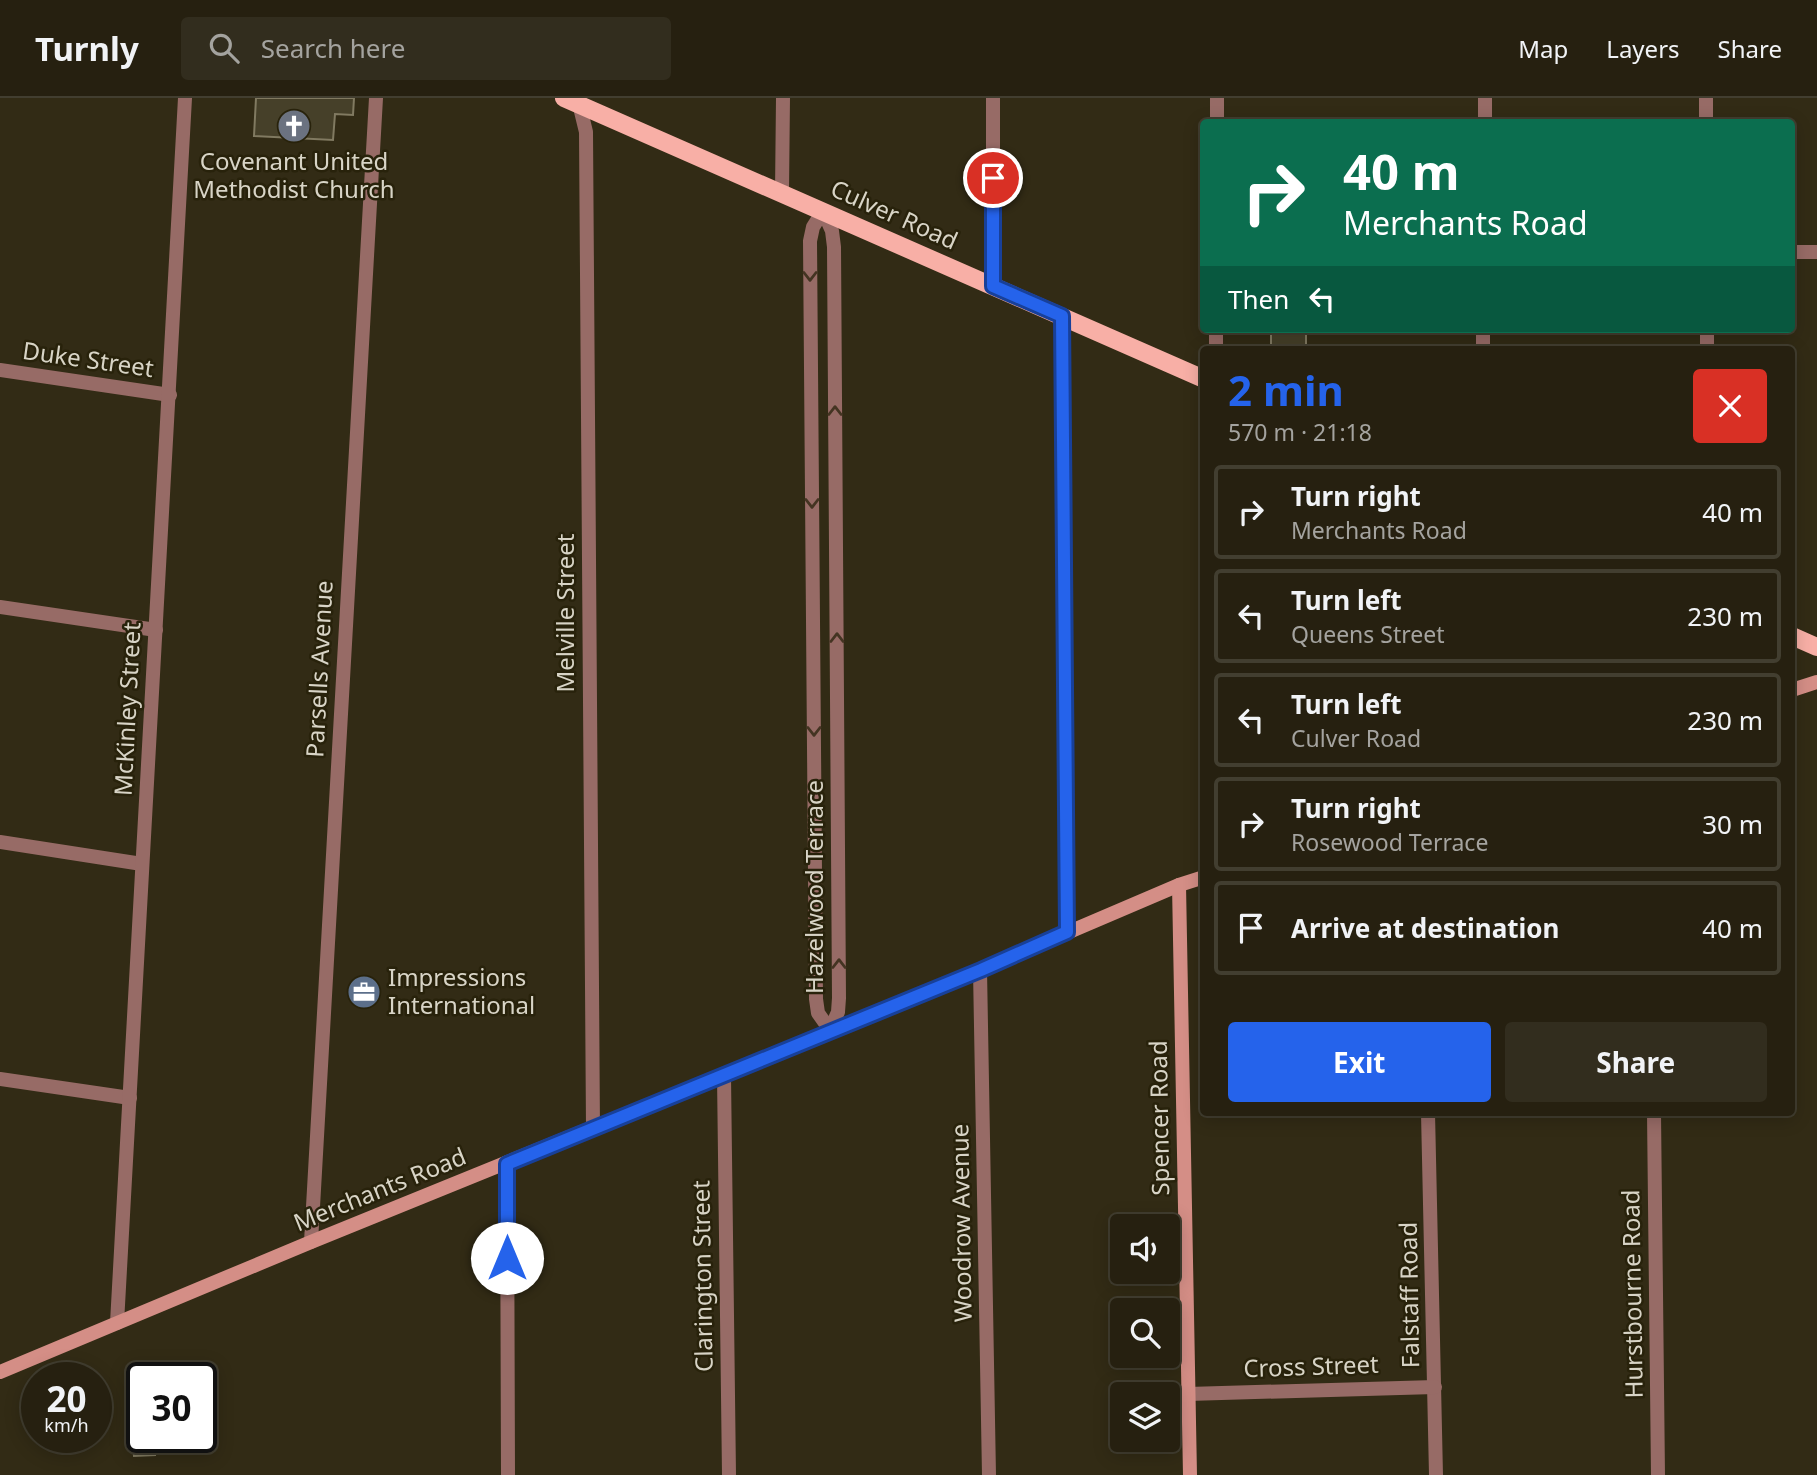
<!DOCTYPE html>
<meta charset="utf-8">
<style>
body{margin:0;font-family:"Noto Sans",sans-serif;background:#322d1e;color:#f1f3f6;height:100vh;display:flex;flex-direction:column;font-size:26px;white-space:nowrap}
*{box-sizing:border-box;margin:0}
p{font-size:23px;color:#a4a39f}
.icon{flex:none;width:38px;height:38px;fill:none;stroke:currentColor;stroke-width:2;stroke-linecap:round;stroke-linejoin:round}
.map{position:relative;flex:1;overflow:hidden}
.sheet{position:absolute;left:1200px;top:248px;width:595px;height:770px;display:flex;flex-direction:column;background:#262010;border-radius:7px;box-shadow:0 4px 18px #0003,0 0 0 2px #423e30}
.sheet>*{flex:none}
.banner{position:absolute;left:1200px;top:21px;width:595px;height:214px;border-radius:7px;box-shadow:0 4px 18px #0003,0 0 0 2px #423e30;background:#0b6e4f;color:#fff;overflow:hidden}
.tools{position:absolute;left:1110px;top:1116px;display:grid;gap:14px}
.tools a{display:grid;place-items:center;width:70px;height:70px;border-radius:7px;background:#262010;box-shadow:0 4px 18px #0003,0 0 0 2px #423e30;font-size:35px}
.speed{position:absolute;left:21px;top:1264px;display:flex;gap:14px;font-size:35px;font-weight:700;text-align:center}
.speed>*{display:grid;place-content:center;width:91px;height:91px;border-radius:50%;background:#262010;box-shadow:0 4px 18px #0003,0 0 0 2px #423e30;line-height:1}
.speed small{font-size:18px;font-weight:400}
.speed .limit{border:4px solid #111;border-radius:10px;background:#fff;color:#111}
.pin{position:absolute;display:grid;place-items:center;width:60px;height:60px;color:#fff;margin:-30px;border:4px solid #fff;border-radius:50%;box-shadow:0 2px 7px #0007}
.me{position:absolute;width:77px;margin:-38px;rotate:0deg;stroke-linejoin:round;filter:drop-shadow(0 0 5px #0008)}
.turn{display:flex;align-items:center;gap:24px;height:147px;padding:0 28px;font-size:32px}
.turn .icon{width:91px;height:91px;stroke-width:2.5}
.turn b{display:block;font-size:49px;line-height:60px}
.then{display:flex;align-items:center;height:66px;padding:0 28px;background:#0003;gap:14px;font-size:26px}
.round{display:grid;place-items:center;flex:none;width:74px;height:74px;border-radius:7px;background:#322d1e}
.headline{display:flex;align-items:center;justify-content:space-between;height:119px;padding:0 28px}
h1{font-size:42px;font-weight:700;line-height:52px;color:#2563eb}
.action{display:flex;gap:14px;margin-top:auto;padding:14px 28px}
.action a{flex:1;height:80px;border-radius:7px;background:#2563eb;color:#fff;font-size:28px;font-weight:700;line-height:80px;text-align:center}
.action a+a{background:#322d1e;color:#f1f3f6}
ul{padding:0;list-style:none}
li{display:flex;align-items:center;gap:21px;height:94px;margin:0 14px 10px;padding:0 14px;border:4px solid #423e30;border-radius:7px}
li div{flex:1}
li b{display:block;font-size:26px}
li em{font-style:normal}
header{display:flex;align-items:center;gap:42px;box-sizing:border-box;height:98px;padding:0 35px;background:#262010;border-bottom:2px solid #423e30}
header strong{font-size:33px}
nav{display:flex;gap:38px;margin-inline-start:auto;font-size:24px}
.search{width:490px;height:63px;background:#322d1e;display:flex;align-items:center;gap:18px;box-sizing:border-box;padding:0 24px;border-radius:7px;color:#a4a39f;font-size:26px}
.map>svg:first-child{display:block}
.building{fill:#464029;stroke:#817a61;stroke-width:2}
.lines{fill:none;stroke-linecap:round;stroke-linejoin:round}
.street{stroke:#976b66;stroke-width:14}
.secondary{stroke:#d48e86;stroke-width:14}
.primary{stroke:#f8afa6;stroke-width:18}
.oneway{stroke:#443422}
.route-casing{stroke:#184099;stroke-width:18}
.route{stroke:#2563eb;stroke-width:12}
.labels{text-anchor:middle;stroke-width:5;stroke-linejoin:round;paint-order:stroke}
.poi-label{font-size:24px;fill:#d8d4c6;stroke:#28220b}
.street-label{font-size:24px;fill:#d8d4c6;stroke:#28220b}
</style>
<header>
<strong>Turnly</strong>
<div class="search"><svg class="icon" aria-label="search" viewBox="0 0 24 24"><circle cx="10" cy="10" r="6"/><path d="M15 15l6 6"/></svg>Search here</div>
<nav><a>Map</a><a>Layers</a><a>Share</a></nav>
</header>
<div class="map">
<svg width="1817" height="1377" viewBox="0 0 1817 1377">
<rect width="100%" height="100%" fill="#322b15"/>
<g class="building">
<polygon points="256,0 354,0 353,17 335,16 333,42 254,38"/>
<polygon points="1271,231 1306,231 1306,248 1312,248 1312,252 1271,252"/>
<polygon points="142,1326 142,1339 165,1339 165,1344 154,1345 155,1357 134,1358 131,1327"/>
</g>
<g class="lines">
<g class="street">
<polyline points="1706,0 1706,24"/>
<polyline points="578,1 586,34 593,1031"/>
<polyline points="1217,24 1217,0"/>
<polyline points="1485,24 1485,0"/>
<polyline points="782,94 783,0"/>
<polyline points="823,113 813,129 810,143 816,901 818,915 830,932"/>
<polyline points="823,113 832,133 834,149 839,900 838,914 830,932"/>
<polyline points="1792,154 1817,154"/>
<polyline points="993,188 993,0"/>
<polyline points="1062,218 1067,834"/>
<polyline points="1707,231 1707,252"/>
<polyline points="1216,252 1216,231"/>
<polyline points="1483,252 1483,231"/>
<polyline points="0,272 170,297"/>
<polyline points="0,509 156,532"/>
<polyline points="0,744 142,766"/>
<polyline points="980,872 989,1377"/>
<polyline points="724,978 729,1377"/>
<polyline points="0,981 130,1000"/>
<polyline points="1428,1015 1436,1377"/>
<polyline points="1654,1015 1658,1377"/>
<polyline points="507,1066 508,1377"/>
<polyline points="311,1144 376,0"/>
<polyline points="117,1225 185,0"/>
<polyline points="1188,1296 1435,1289"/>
</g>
<g class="secondary">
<polyline points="1792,592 1817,584"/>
<polyline points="1179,787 1190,1377"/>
<polyline points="0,1274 311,1144 980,872 1179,787 1204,779"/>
</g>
<g class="primary">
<polyline points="564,0 1204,281"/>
<polyline points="1792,538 1817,549"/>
</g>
</g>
<defs><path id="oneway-chevron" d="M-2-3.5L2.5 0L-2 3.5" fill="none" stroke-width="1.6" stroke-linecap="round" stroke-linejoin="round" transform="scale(1.75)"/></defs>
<g class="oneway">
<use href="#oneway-chevron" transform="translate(810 178) rotate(90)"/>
<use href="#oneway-chevron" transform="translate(835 313) rotate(-90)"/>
<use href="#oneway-chevron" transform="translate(812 405) rotate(90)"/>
<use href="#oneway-chevron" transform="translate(837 540) rotate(-90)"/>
<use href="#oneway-chevron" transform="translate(814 633) rotate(90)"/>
<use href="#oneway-chevron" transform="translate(839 866) rotate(-90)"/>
</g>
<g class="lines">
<defs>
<polyline id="route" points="507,1160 507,1066 981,872 1067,834 1062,218 993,188 993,80"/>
</defs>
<use href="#route" class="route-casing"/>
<use href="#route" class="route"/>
</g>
<defs>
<symbol id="church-disc" viewBox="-11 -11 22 22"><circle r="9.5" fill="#6b7280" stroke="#28220b"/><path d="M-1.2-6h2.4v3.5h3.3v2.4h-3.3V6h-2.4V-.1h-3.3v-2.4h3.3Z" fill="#fff"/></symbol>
<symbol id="office-disc" viewBox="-11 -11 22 22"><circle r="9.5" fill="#5c6f8a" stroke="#28220b"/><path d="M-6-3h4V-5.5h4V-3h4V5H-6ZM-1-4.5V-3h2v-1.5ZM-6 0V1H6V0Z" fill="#fff"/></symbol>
</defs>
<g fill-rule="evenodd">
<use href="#church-disc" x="275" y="9" width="38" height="38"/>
<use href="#office-disc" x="345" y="875" width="38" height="38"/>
</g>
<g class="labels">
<g class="poi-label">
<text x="294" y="72">Covenant United<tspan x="294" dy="28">Methodist Church</tspan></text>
<text x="388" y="888" text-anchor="start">Impressions<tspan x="388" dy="28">International</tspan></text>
</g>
<g class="street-label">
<text transform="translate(894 117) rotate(24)" y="8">Culver Road</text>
<text transform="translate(88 262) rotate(8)" y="8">Duke Street</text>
<text transform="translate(566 515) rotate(-90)" y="8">Melville Street</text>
<text transform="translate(320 571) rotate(-87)" y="8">Parsells Avenue</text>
<text transform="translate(128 611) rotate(-87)" y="8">McKinley Street</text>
<text transform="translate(815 789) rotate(-90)" y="8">Hazelwood Terrace</text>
<text transform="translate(1160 1020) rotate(-91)" y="8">Spencer Road</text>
<text transform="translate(380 1092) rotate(-22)" y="8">Merchants Road</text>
<text transform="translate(962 1125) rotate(-91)" y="8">Woodrow Avenue</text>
<text transform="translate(703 1178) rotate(-91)" y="8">Clarington Street</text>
<text transform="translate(1633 1196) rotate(-91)" y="8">Hurstbourne Road</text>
<text transform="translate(1410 1197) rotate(-91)" y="8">Falstaff Road</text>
<text transform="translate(1311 1269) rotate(-2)" y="8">Cross Street</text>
</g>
</g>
</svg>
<div class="tools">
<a><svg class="icon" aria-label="sound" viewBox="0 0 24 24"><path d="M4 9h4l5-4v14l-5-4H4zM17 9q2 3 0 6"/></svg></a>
<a><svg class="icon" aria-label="search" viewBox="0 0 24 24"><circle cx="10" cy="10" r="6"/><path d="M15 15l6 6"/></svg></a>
<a><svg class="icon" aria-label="layers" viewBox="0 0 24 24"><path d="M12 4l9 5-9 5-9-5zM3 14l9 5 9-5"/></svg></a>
</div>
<div class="speed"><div>20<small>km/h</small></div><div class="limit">30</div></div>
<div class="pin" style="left:993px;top:80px;background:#d93025"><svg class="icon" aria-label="arrive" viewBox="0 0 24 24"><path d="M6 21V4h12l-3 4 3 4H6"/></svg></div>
<svg class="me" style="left:507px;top:1160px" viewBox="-20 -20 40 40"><circle r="19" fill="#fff"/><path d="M0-13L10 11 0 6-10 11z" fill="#2563eb"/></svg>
<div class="banner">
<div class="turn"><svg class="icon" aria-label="right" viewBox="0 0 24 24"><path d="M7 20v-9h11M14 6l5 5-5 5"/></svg><div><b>40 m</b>Merchants Road</div></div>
<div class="then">Then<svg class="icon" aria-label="left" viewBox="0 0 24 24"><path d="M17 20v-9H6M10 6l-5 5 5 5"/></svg></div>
</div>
<section class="sheet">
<div class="headline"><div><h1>2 min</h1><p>570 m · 21:18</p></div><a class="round" style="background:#d93025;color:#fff"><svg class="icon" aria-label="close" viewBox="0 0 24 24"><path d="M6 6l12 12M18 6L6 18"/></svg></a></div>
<ul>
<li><svg class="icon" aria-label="right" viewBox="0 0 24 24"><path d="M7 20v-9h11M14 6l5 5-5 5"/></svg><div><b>Turn right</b><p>Merchants Road</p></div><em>40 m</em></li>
<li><svg class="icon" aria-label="left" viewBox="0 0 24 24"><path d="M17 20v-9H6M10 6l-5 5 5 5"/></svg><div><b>Turn left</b><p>Queens Street</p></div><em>230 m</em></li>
<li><svg class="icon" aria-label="left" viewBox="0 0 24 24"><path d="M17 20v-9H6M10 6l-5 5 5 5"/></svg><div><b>Turn left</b><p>Culver Road</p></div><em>230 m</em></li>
<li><svg class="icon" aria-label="right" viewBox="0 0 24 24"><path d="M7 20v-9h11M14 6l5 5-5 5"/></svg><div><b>Turn right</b><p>Rosewood Terrace</p></div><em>30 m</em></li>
<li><svg class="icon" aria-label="arrive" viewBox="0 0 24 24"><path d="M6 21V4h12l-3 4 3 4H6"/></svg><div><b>Arrive at destination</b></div><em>40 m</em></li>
</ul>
<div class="action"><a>Exit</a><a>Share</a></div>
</section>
</div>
